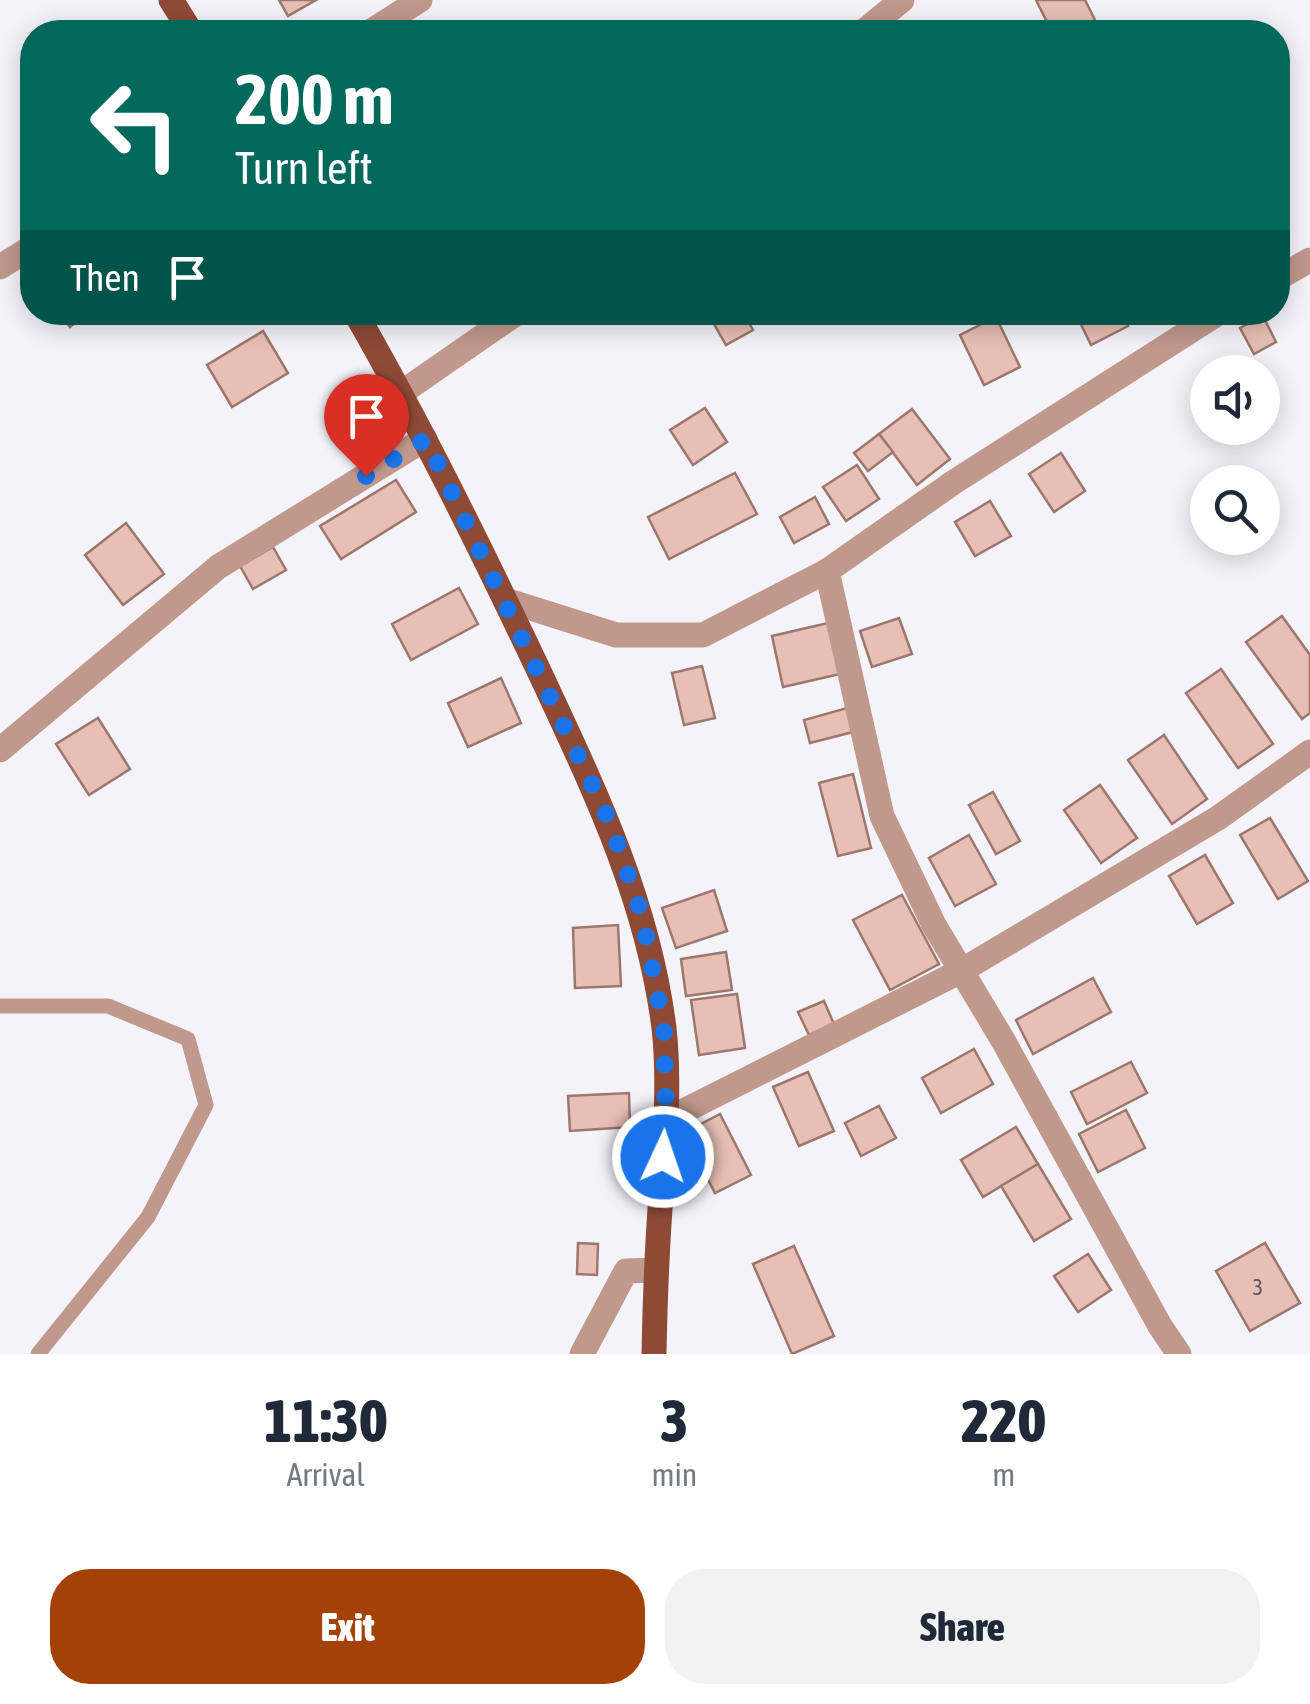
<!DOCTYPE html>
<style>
body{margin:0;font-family:"Asap Condensed",sans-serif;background:#f2f2f3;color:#1f2937;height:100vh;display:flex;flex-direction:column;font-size:38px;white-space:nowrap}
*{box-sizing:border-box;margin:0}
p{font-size:32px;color:#747a83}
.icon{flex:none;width:55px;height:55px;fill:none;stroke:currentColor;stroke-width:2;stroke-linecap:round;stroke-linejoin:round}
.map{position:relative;height:1354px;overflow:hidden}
.panel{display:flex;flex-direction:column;background:#fff;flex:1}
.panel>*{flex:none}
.hud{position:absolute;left:20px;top:20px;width:1270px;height:305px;border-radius:40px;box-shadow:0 5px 25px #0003;background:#00695c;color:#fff;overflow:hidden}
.tools{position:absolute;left:1190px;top:355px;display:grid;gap:20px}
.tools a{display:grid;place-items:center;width:90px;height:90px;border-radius:50%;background:#fff;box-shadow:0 5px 25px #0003;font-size:50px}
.pin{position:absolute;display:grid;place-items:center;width:85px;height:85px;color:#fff;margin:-102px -42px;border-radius:50% 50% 50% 0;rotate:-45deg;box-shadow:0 0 10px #0007}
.pin .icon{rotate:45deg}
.me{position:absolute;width:110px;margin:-55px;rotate:3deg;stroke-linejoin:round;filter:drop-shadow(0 0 8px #0008)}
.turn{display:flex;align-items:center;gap:35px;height:210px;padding:0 50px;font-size:45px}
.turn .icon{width:130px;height:130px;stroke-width:2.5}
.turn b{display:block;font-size:70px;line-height:85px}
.then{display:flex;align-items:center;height:95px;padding:0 50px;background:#0003;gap:20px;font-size:38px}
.eta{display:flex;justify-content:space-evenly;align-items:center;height:170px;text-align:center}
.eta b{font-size:60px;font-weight:800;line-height:70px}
.cta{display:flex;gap:20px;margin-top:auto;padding:20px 50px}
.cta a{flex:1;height:115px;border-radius:40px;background:#a44106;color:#fff;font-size:40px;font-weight:800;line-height:115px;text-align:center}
.cta a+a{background:#f2f2f3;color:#1f2937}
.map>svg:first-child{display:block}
.building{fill:#e8bfb5;stroke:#9d776e;stroke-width:2.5}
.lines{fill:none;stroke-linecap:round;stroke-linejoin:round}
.lane{stroke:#c1988c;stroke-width:15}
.street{stroke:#c1988c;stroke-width:25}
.primary{stroke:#8f4a36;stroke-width:25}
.route{stroke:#1a73e8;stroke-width:18;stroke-dasharray:0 32.4}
.labels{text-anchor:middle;stroke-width:10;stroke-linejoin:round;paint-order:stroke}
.number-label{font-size:22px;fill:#60525a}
</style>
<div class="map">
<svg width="1310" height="1354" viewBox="0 0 1310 1354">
<rect width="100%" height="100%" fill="#f5f3fa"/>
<g class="building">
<polygon points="279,0 316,0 288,16"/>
<polygon points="1036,0 1085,0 1101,32 1052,32"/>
<polygon points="58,312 89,312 70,327"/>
<polygon points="717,312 743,312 753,330 726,345 710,317"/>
<polygon points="1075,312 1121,312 1128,326 1091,345"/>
<polygon points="1263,316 1276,342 1254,354 1240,328"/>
<polygon points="996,317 1020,367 984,385 960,335"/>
<polygon points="263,331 288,373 232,407 207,365"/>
<polygon points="705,408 727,442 693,465 670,430"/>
<polygon points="912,409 950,459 917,485 879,434"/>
<polygon points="879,434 893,452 868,471 854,453"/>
<polygon points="1061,453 1085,491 1054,512 1029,474"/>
<polygon points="857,465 879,499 846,521 823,487"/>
<polygon points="735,473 757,514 669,559 648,517"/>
<polygon points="396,480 416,512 341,559 320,526"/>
<polygon points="815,497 829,524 794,543 780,517"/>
<polygon points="990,501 1011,536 975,556 955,522"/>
<polygon points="126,523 164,574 123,605 85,555"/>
<polygon points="273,547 286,570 253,589 240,566"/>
<polygon points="459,588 478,624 411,660 392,624"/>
<polygon points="1282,616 1310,655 1310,713 1302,719 1246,642"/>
<polygon points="899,618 912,654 872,667 860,631"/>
<polygon points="828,623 840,674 783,687 772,636"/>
<polygon points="702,666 715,718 684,725 672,673"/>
<polygon points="1221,669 1273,744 1238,768 1186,693"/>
<polygon points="501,678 521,723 468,747 448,703"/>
<polygon points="847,708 853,732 810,743 804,720"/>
<polygon points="98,718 130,769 89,795 56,744"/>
<polygon points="1164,735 1207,799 1172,824 1128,760"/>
<polygon points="853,774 871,848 838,856 819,783"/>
<polygon points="1100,785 1137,838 1101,863 1064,810"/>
<polygon points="993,792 1020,841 996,854 969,805"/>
<polygon points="1270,818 1308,881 1278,899 1240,835"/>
<polygon points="969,835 996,884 955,906 929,858"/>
<polygon points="1205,855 1233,903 1197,924 1169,876"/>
<polygon points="714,890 727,931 676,948 662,908"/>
<polygon points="902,895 939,964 890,990 853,920"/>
<polygon points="618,925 621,986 575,988 573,928"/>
<polygon points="726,952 732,990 686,996 681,959"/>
<polygon points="1093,978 1111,1012 1033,1054 1016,1020"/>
<polygon points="737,994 745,1048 699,1055 691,1000"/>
<polygon points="824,1001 834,1024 809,1035 798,1012"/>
<polygon points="974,1049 993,1084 941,1113 922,1078"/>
<polygon points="1131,1062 1147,1093 1087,1124 1071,1092"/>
<polygon points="808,1072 834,1131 799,1146 773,1087"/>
<polygon points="629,1093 630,1127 570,1131 568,1096"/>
<polygon points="879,1106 896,1138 861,1156 845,1123"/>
<polygon points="1126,1110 1145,1148 1098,1172 1079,1134"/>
<polygon points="720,1114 751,1175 715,1193 684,1133"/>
<polygon points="1016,1127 1038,1164 983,1197 961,1160"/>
<polygon points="1038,1164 1071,1219 1034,1241 1001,1186"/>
<polygon points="578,1243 598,1244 597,1275 577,1274"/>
<polygon points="1265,1243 1300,1303 1250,1331 1216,1271"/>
<polygon points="794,1246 834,1336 792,1354 753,1264"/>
<polygon points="1088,1254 1111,1290 1078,1312 1054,1276"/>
</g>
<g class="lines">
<polyline class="lane" points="0,1006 108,1006 188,1039 206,1105 148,1217 38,1354"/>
<g class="street">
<polyline points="370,32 420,0"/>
<polyline points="863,32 902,0"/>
<polyline points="0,267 32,247"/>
<polyline points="1278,278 1310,260"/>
<polyline points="401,393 518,312"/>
<polyline points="827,571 882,816 934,925 1004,1042 1160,1326 1179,1354"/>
<polyline points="505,600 616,635 703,635 827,571 954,482 1220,312"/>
<polyline points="0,750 218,567 425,439"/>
<polyline points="666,1120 961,971 1218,818 1310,752"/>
<polyline points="582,1354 626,1271 656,1270"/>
</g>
<g class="primary">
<polyline points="171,0 191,32"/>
<path d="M 355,312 C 422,429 481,549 539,671 C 593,787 648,899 664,1028 C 670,1082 665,1140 661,1195 C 657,1248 655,1301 654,1354"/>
</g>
</g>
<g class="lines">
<polyline class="route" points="366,476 426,439 610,822 642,915 664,1029 666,1120 663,1157"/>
</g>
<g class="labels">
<g class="number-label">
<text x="1258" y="1295">3</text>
</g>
</g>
</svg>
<div class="tools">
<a><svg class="icon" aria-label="sound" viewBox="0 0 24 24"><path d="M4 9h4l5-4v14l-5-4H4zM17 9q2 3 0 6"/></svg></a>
<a><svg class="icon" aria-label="search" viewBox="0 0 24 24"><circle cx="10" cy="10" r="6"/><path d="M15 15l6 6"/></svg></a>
</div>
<div class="pin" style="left:366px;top:476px;background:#d93025"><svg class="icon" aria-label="arrive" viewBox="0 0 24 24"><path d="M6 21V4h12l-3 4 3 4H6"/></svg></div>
<svg class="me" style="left:663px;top:1157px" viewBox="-20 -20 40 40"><circle r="17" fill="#1a73e8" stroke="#fff" stroke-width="3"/><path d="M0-11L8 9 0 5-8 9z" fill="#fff"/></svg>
<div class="hud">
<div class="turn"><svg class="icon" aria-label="left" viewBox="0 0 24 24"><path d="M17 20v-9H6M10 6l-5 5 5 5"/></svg><div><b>200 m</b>Turn left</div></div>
<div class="then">Then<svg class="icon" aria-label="arrive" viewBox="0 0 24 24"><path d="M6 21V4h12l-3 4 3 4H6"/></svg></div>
</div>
</div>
<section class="panel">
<div class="eta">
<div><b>11:30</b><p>Arrival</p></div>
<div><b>3</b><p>min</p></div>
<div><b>220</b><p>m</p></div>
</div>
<div class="cta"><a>Exit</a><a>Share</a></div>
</section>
